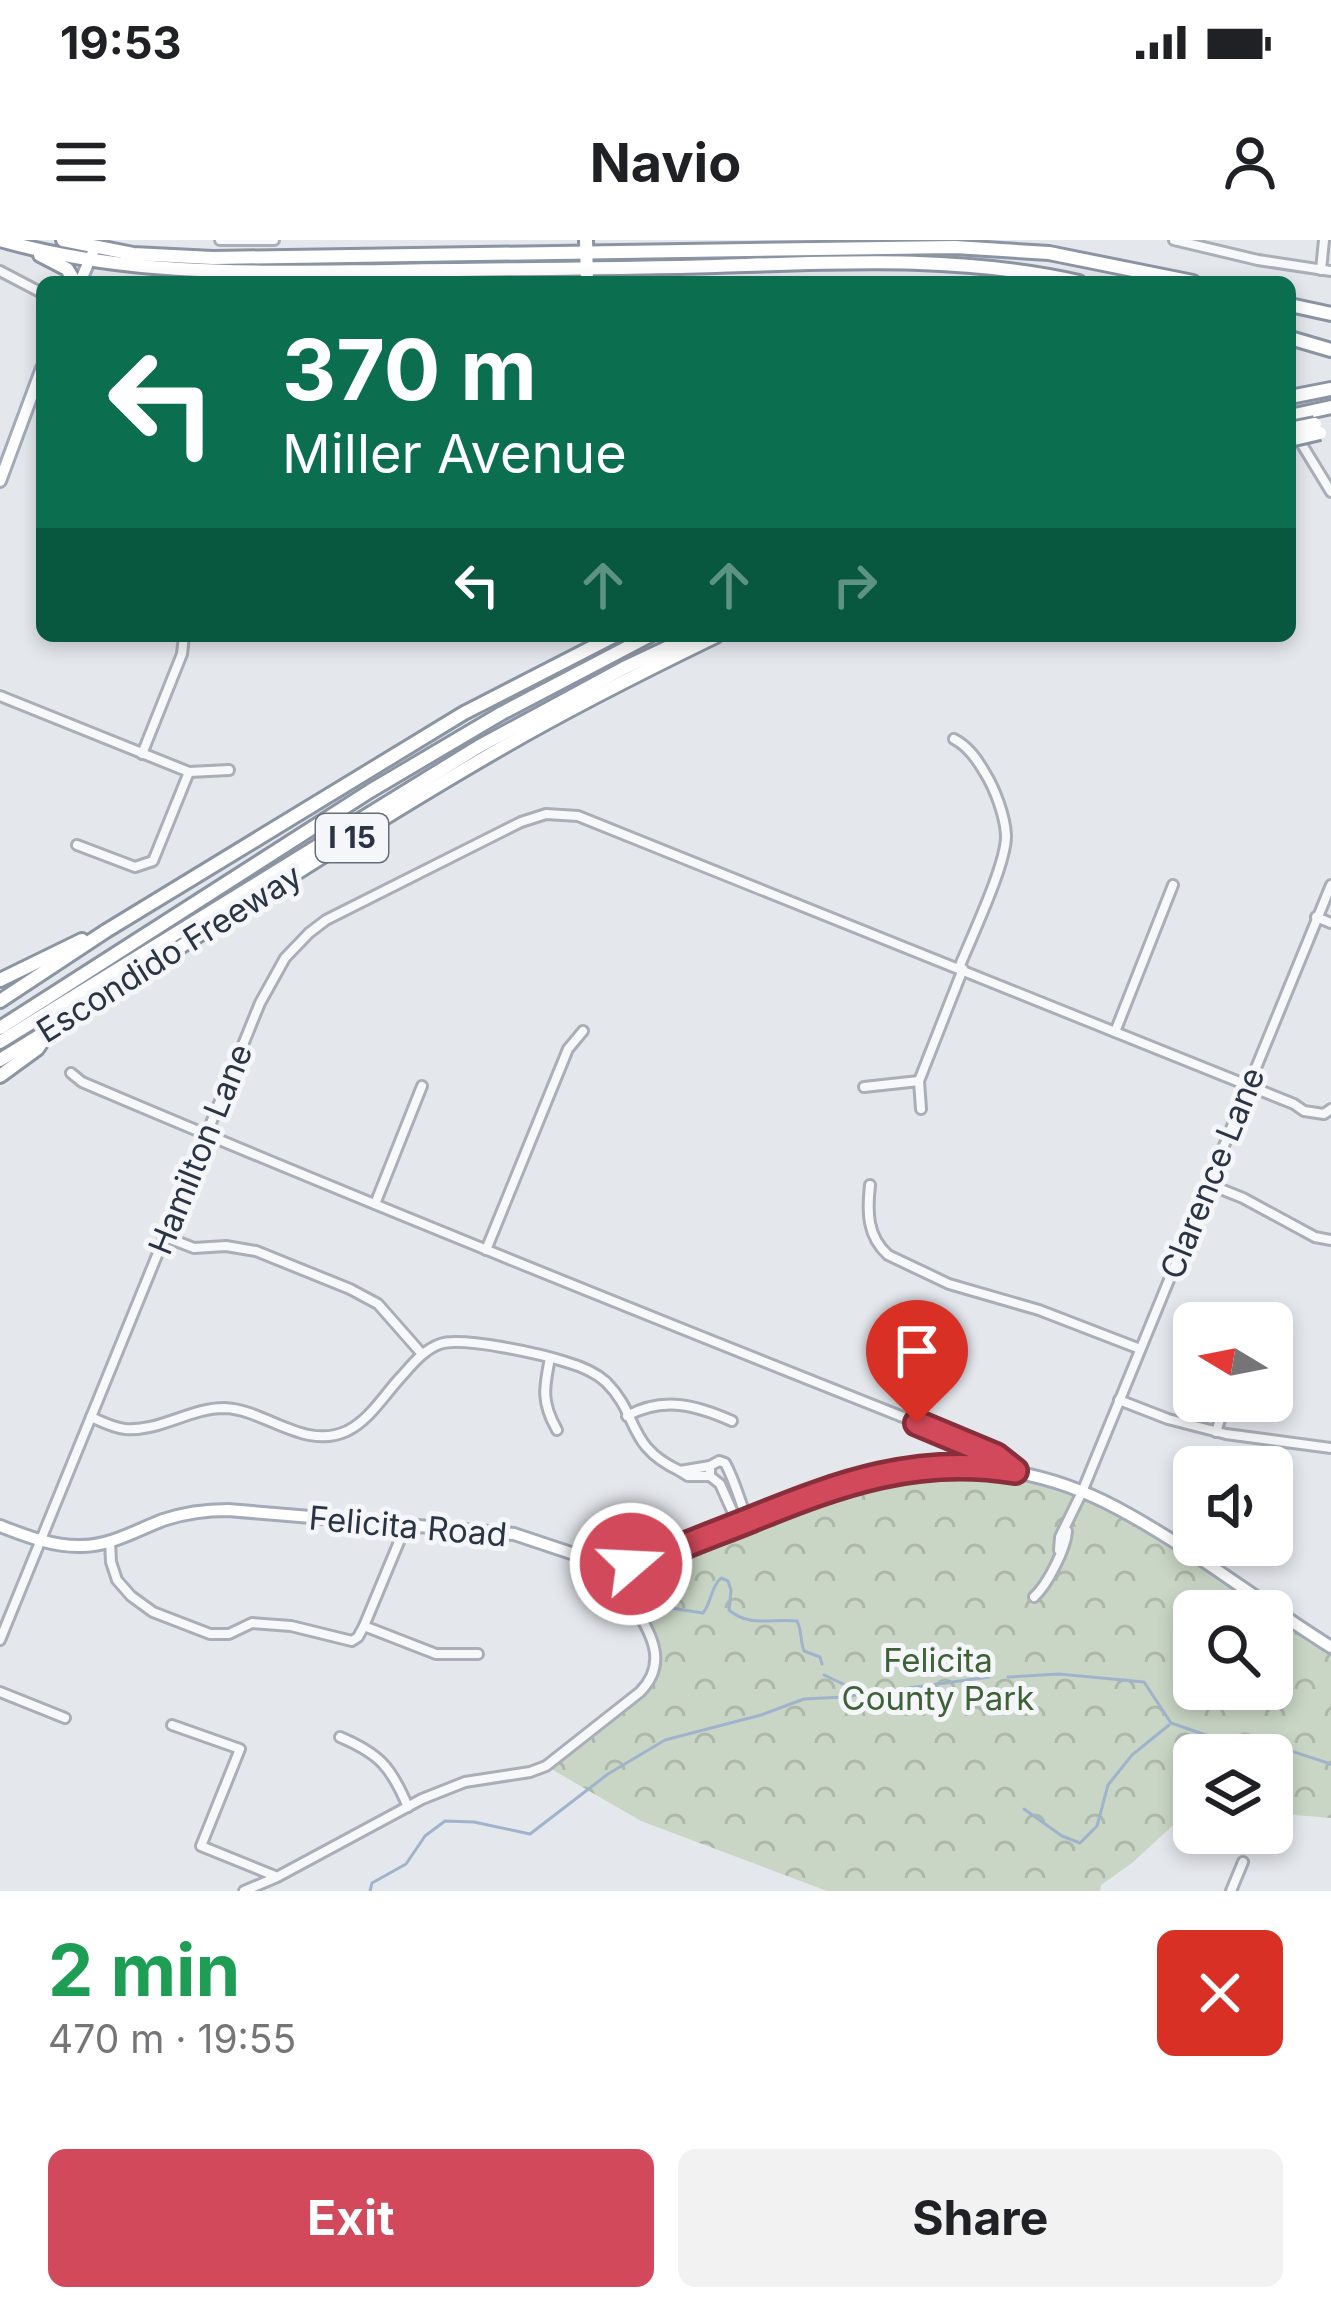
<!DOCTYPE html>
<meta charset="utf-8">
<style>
body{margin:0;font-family:Inter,sans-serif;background:#f2f2f2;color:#202124;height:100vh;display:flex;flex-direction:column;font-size:45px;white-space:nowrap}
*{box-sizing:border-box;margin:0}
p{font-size:39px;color:#757577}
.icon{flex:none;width:66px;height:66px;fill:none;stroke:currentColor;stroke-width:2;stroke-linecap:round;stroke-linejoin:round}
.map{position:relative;height:1651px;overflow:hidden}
.details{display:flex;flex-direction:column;background:#fff;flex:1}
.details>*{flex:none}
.guide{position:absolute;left:36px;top:36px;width:1260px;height:366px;border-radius:18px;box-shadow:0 6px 18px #0003;background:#0b6e4f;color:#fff;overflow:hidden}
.needle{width:78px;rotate:280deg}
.fabs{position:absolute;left:1173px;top:1062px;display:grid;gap:24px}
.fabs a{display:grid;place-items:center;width:120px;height:120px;border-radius:18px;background:#fff;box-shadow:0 6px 18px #0003;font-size:60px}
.pin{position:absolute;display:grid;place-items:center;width:102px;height:102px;color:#fff;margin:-123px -51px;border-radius:50% 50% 50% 0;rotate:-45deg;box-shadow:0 0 12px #0007}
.pin .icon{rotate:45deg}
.me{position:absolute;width:132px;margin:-66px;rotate:71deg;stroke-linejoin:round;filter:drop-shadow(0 0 9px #0008)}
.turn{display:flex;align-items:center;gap:42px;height:252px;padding:0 48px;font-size:54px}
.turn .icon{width:156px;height:156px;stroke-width:2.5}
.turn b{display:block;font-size:84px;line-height:102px}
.lanes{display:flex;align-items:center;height:114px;padding:0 48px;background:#0003;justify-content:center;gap:60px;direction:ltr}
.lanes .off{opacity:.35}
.round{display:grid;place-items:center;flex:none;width:126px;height:126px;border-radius:18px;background:#f2f2f2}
.overview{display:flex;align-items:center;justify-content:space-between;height:204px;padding:0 48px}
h1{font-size:72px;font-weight:700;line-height:90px;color:#1e9e55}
.cta{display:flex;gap:24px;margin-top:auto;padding:24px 48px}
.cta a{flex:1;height:138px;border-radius:18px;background:#d1495b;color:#fff;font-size:48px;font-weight:700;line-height:138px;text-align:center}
.cta a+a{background:#f2f2f2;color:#202124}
.status{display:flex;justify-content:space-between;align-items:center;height:84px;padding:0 60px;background:#fff;direction:ltr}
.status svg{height:33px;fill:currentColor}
header{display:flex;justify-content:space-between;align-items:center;height:156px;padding:0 48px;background:#fff;font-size:54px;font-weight:700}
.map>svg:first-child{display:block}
.park{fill:url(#park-crowns);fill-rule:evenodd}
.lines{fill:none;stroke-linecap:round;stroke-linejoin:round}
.stream{stroke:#9fb4cc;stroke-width:3}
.minor-casing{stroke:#a9aeb7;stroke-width:14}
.major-casing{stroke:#a3abb8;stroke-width:16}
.highway-casing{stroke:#8b94a3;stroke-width:18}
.minor{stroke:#f7f8fa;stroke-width:8}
.major{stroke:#fff;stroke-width:10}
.highway{stroke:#fff;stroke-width:12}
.highway-bridge-casing{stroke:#8b94a3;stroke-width:18;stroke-linecap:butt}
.highway-bridge{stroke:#fff;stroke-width:12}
.route-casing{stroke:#882f3b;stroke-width:30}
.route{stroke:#d1495b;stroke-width:21}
.labels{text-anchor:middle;stroke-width:10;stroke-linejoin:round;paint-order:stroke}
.shield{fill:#f4f6f9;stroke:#676e7b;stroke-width:3}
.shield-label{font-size:30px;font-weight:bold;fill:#2b3445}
.street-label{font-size:33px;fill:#2b3445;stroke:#f4f6f9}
.park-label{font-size:33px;fill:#3f6138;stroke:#f4f6f9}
</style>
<div class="status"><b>19:53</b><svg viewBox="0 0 49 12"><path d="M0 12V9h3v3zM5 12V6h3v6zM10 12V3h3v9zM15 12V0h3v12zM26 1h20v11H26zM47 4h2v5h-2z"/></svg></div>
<header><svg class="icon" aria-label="menu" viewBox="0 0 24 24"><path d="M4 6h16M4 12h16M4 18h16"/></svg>Navio<svg class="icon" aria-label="person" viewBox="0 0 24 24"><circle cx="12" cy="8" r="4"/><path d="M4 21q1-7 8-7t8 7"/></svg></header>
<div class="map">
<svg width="1331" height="1651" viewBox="0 0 1331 1651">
<defs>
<pattern id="park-crowns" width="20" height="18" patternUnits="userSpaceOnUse" patternTransform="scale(3)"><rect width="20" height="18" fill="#c9d6c5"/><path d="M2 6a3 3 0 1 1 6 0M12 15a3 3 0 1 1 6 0" fill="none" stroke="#adb8ab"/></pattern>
</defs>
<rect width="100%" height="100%" fill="#e4e7ec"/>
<path class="park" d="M 999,1229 L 1113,1266 L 1331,1407 L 1331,1578 L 1272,1573 L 1272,1515 L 1194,1515 L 1194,1566 L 1132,1623 L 1101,1645 L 1100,1651 L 827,1651 L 641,1581 L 546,1526 L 646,1446 L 655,1410 L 618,1324 L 631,1324 L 877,1234 ZM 1194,1371 L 1272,1371 L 1272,1449 L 1194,1449 Z"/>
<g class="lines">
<g class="stream">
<path d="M 651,1336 L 653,1359 L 658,1366 L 703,1373 C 712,1362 710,1348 721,1338 L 728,1341 L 731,1350 L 729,1370 C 750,1388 772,1378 797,1381 C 802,1390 800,1401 804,1411 L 820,1417 L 822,1424"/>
<polyline points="824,1435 860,1452"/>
<polyline points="1008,1437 1059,1434 1144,1442 1171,1483 1212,1497 1267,1503 1331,1524"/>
<polyline points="1024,1569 1062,1596 1080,1603 1097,1586 1108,1545 1132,1515 1169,1485"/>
<polyline points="370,1651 372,1643 406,1624 425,1596 445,1581 474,1582 530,1594 608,1534 665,1500 761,1475 804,1459 843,1457 989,1437"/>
</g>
<defs>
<g id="minor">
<polyline points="220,0 274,0"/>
<polyline points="1174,0 1258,20 1331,31"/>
<polyline points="1321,30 1324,0"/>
<polyline points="0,31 42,53"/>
<polyline points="1298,198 1331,252"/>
<polyline points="0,456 189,532 229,530"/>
<path d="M 954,499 C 968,506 977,519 985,533 C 995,549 1005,576 1006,595 C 1007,623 971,698 959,728"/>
<polyline points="142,514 182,414 184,396"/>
<polyline points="77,605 135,627 153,621 189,532"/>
<polyline points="1316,677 1331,683"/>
<polyline points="1115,792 1173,645"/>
<path d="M 71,833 L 82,842 C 371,965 663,1082 956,1198 L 996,1217 L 1014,1230"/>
<polyline points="864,847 919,841"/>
<polyline points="921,869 919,841 963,729"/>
<polyline points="1208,944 1243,958 1315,997 1331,1000"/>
<path d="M 870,945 C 867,972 867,996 888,1015 L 949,1044 L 1039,1070 L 1140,1109"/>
<polyline points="375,964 422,846"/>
<polyline points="163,996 194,1008 226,1006 256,1011 350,1049 378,1064 422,1114"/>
<polyline points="486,1010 568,809 583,791"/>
<path d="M 550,1118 C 544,1148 541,1162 557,1190"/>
<polyline points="1119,1160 1168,1179 1226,1194 1331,1208"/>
<path d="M 627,1176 C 663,1156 696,1165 732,1181"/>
<path d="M 91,1177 C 102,1182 114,1188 125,1189 C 159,1192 190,1168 224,1168 C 265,1169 304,1211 347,1191 C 369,1180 383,1157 399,1139 C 411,1126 423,1110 440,1104 C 461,1096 541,1114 566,1122 C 580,1126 595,1132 606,1142 C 640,1176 626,1206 680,1231"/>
<polyline points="1216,1192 1226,1161"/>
<polyline points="710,1236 688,1236 680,1231 710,1226"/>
<path d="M 738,1284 L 720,1244 L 710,1236 L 710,1226 L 719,1221 L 725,1223 C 734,1239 740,1261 747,1279"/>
<polyline points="110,1301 111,1322 117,1340 131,1356 153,1372 210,1394 229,1394 252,1383 291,1386 352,1401 358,1397 364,1386 406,1285"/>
<polyline points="1059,1310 1060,1297 1082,1252 1331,645"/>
<polyline points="592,1322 616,1350 627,1358"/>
<path d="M 1034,1357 C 1048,1344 1066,1308 1067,1291"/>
<polyline points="364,1386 436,1414 478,1414"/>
<polyline points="0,1400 260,763 285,718 309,693 326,680 521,582 546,574 578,576 1294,864 1304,871 1324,874 1331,869"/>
<polyline points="0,1452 65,1478"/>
<polyline points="172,1485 240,1509 201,1606 275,1636"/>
<path d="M 340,1497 C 380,1514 391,1527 408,1567"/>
<path d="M 244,1651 L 277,1637 L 422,1559 L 465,1542 L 530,1532 L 546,1526 L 640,1452 C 682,1409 625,1371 618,1324"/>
<polyline points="1231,1651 1243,1622"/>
</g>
<g id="major">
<polyline points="80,42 93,12"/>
<polyline points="0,241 42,128"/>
<path d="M 0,1286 C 26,1296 53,1307 82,1306 C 110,1306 137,1290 163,1280 C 184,1273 206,1270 228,1270 L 514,1294 L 598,1322 L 631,1324 L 656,1318 C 809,1251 954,1181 1117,1268 C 1192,1308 1259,1362 1331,1407"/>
</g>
<g id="highway">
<path d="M 0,0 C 130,37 255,32 389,31 C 498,29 607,29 716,26 C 838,22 959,15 1079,42"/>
<polyline points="63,0 133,14 213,18 955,7 1049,13 1193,42"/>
<polyline points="586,0 587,42"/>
<polyline points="40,15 67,29 75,42"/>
<polyline points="1290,65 1331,74"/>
<polyline points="1290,98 1331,110"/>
<polyline points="1290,157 1331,149"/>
<polyline points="1290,176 1331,167"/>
<polyline points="0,740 82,700"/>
<polyline points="0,761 106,691 464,473 614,396"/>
<polyline points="0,788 370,551 502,473 649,396"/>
<polyline points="0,802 478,507 624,428 692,396"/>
<path d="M 0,820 C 169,717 333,605 505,506 C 574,466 644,431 716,396"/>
<polyline points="0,836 37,809 48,793"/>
</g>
</defs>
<use href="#minor" class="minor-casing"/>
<use href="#major" class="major-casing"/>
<use href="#highway" class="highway-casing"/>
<use href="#minor" class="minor"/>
<use href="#major" class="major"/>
<use href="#highway" class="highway"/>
<defs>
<g id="highway-bridge">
<polyline points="1290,189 1315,184"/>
<polyline points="1290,200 1320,193"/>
</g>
</defs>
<use href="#highway-bridge" class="highway-bridge-casing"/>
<use href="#highway-bridge" class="highway-bridge"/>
</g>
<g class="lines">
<defs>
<path id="route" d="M 631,1324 L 656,1318 C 688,1303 720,1292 752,1279 C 840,1243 918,1215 1015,1231 L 996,1216 L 917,1183"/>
</defs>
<use href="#route" class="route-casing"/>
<use href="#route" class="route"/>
</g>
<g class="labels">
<rect class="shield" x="316" y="574" width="72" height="48" rx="9"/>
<g class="shield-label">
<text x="352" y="608">I 15</text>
</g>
<g class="street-label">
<text transform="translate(169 713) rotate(-32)" y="12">Escondido Freeway</text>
<text transform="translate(200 909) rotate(-68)" y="12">Hamilton Lane</text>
<text transform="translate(1212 933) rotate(-68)" y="12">Clarence Lane</text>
<text transform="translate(408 1286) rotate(5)" y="12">Felicita Road</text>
</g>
<g class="park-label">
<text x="938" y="1432">Felicita<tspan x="938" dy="38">County Park</tspan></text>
</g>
</g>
</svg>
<div class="fabs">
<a><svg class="needle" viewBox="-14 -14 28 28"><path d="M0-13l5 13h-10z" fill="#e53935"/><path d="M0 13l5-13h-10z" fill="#757577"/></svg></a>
<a><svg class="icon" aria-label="sound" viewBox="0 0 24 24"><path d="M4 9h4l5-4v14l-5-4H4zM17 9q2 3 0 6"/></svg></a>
<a><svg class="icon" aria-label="search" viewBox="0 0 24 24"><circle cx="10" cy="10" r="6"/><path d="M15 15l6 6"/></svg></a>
<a><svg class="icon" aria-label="layers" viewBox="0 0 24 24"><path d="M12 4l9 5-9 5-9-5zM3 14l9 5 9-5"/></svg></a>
</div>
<div class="pin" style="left:917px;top:1183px;background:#d93025"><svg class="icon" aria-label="arrive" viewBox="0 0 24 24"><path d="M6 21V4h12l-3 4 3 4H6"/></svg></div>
<svg class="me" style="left:631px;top:1324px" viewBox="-20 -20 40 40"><circle r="17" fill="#d1495b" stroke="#fff" stroke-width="3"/><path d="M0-11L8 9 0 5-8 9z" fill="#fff"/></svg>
<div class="guide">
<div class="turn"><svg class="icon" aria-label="left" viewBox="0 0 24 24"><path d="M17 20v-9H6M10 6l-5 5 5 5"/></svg><div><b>370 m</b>Miller Avenue</div></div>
<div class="lanes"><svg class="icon" aria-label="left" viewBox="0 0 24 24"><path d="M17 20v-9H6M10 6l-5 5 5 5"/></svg><svg class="icon off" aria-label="ahead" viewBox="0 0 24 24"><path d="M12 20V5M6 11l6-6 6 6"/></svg><svg class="icon off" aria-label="ahead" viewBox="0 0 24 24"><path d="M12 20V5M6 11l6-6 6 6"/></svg><svg class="icon off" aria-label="right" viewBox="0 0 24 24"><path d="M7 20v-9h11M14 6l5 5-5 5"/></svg></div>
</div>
</div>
<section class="details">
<div class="overview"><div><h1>2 min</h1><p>470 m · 19:55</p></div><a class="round" style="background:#d93025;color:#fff"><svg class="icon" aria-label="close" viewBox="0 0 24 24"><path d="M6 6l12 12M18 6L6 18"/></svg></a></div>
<div class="cta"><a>Exit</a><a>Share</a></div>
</section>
